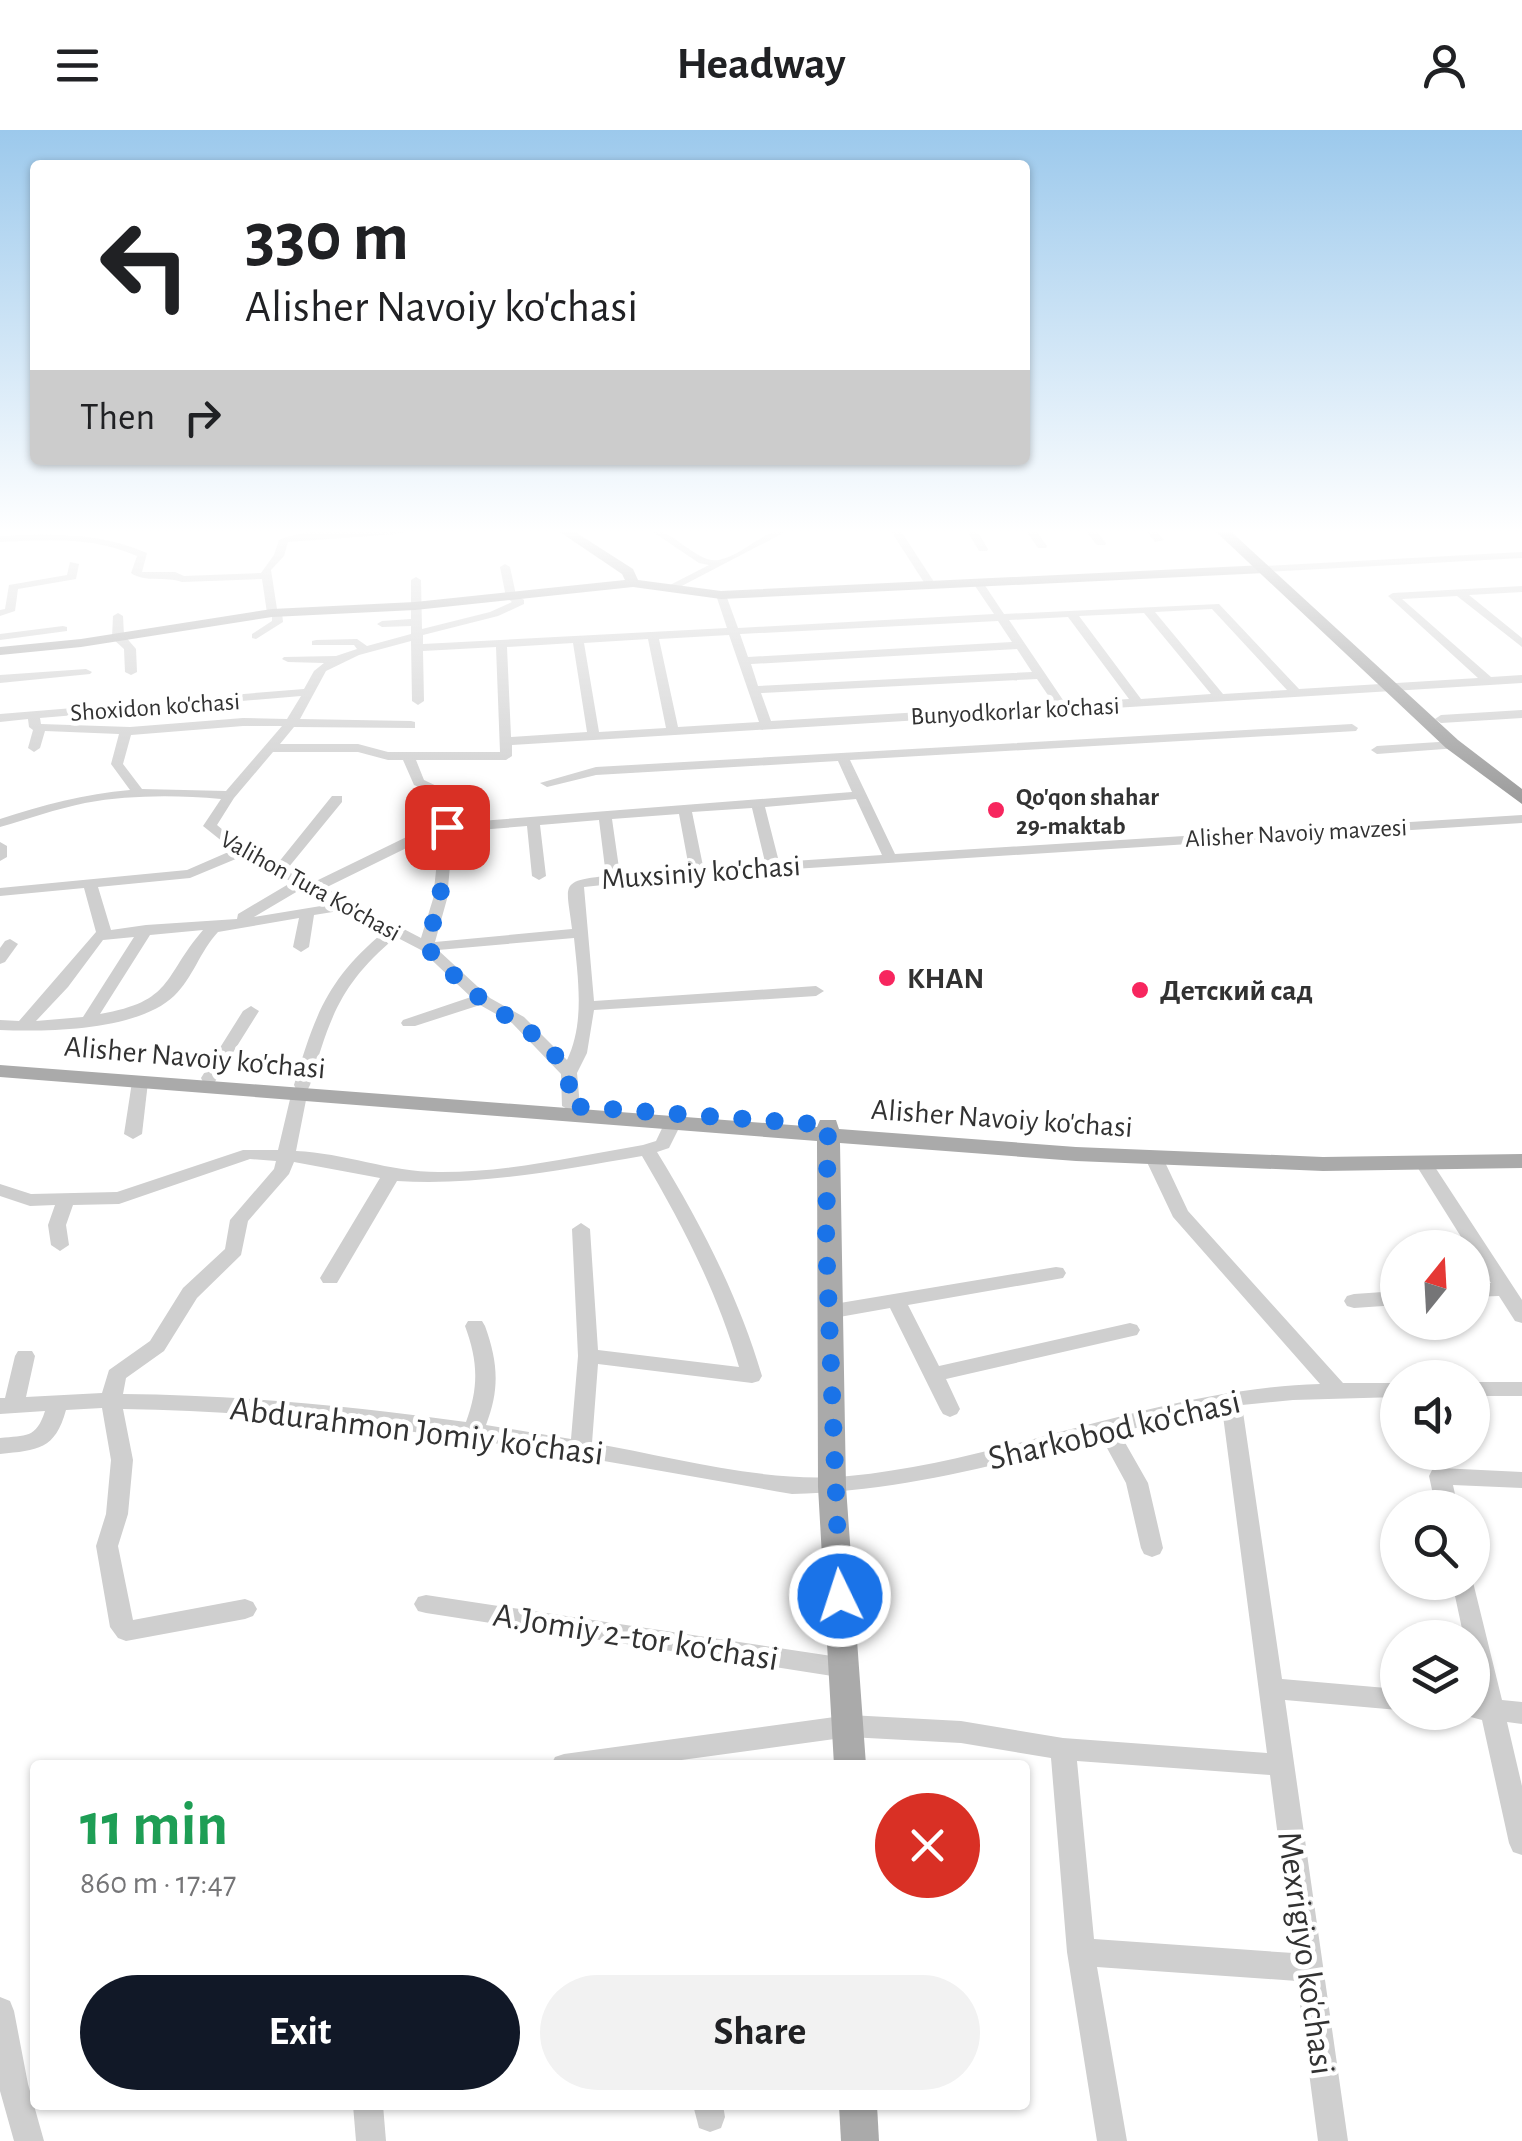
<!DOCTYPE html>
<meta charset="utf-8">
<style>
body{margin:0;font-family:"Alegreya Sans",sans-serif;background:#f2f2f2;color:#202124;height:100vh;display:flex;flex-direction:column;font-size:38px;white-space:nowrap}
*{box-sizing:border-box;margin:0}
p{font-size:32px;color:#757577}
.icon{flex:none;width:55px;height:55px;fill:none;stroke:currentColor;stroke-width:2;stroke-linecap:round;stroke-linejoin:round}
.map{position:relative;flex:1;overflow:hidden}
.panel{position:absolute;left:30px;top:1630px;width:1000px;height:350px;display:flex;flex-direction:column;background:#fff;border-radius:10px;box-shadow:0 2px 8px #0004}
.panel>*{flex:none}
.guide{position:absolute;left:30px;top:30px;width:1000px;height:305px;border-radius:10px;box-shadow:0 2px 8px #0004;background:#fff;color:#202124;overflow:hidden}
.needle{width:65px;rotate:18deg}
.fabs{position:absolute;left:1380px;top:1100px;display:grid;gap:20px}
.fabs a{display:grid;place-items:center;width:110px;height:110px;border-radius:50%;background:#fff;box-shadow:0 2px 8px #0004;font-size:50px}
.pin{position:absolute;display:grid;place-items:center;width:85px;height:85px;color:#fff;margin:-42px;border-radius:20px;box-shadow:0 5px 15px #0006}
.me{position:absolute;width:110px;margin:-55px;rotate:356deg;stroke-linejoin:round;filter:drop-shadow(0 0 8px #0008)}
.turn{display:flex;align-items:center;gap:35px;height:210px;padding:0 50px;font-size:45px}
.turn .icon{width:130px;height:130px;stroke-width:2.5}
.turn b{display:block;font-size:70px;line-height:85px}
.then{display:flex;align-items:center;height:95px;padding:0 50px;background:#0003;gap:20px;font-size:38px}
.round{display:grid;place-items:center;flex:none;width:105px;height:105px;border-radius:52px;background:#f2f2f2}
.head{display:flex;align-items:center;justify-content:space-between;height:170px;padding:0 50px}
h1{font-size:60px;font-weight:700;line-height:75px;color:#1e9e55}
.button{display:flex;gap:20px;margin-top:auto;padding:20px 50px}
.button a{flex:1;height:115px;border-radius:60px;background:#111827;color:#fff;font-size:40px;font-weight:700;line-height:115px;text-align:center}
.button a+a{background:#f2f2f2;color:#202124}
header{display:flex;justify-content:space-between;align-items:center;height:130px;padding:0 50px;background:#fff;font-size:45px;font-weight:700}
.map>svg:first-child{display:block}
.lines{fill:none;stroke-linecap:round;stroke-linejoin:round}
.minor{fill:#cfcfcf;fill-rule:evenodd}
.major{fill:#aaa;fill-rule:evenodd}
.highway{fill:#999;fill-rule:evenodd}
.route{stroke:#1a73e8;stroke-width:18;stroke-dasharray:0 32.4}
.poi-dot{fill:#f7265e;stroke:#fff;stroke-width:4}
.labels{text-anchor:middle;stroke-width:10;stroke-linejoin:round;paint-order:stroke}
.far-street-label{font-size:25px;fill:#323232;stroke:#fff}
.far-poi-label{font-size:25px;font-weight:bold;fill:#323232;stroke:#fff;text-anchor:start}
.street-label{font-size:30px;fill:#323232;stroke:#fff}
.poi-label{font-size:30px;font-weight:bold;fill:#323232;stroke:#fff;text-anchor:start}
.near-street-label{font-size:35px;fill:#323232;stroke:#fff}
</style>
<header><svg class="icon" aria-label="menu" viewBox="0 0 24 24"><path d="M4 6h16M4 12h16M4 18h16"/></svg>Headway<svg class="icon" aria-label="person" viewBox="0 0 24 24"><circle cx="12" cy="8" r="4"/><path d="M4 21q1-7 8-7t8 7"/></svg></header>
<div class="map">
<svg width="1522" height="2011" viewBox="0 0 1522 2011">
<rect width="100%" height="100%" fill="#fff"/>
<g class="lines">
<g class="minor">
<path d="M 419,398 L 397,404 L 288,412 L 284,426 L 271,440 L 277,479 L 282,482 L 283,492 L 256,509 L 252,508 L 252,504 L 272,491 L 272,486 L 267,483 L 262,449 L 182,452 C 166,446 145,453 131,443 L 137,426 C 92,406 48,410 0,412 L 0,406 C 52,404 98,402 147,423 L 142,442 L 175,442 L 184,446 L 261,443 L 274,425 L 279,410 C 308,396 384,398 419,398 Z"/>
<path d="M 647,398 C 673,398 696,434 719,430 C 745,424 764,398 793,398 L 674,460 L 670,459 L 670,455 L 709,435 L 699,433 Z"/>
<polygon points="889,398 899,398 936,455 935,457 927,457"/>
<polygon points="965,398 975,398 988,419 987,421 979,421"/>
<polygon points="1024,398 1034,398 1047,416 1046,418 1038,418"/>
<polygon points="1083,398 1093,398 1106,413 1105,415 1097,415"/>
<polygon points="1144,398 1154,398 1164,410 1155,412"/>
<polygon points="1522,422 1522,428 1265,442 1260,439 1265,436"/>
<polygon points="70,432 79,434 76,449 18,459 15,481 0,486 0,480 5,479 9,455 67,445"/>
<path d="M 505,434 L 510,437 L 516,465 L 524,470 L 524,474 L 498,486 L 423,505 L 423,514 L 727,498 L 716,465 L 721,462 L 726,465 L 738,498 L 994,484 L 973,453 L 978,450 L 982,451 L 1004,484 L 1219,474 L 1299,559 L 1478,548 L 1388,466 L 1393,463 L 1522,456 L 1522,462 L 1469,465 L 1522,508 L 1522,517 L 1457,466 L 1402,469 L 1491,547 L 1522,545 L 1522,553 L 512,615 L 512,626 L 506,630 L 416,630 L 424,650 L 445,660 L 441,694 L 852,662 L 838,631 L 596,645 L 547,657 L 540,653 L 596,637 L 1352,594 L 1358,598 L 1356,601 L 850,630 L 895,724 L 1522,685 L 1522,693 L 697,745 L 584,757 L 594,871 L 816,856 L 824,861 L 816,866 L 594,880 L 587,923 L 577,943 L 580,976 L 571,981 L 562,976 L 561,944 L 512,893 L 480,875 L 415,896 L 403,896 L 401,893 L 403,890 L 471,867 L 421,820 L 396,807 C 340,854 330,887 310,955 L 308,959 L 296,959 L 294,955 C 315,885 327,849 385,801 L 345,780 L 314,785 L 309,817 L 301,822 L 293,817 L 299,788 L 218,802 C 200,821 193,848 174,866 C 137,901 47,902 0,900 L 0,890 L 19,891 L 96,802 L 84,758 L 0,766 L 0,758 L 187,740 L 233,720 L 203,696 L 221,669 C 175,665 130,665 85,673 C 56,679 28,689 0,697 L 0,689 C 42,675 85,664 130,660 L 111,634 L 119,604 L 45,601 L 40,618 L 34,622 L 28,618 L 33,600 L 29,597 L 28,589 L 0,592 L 0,584 L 304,559 L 314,541 L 324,533 L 288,532 L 282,529 L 284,527 L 336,526 L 357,519 L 354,515 L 312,515 L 312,511 L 316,510 L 357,509 L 367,516 L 411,504 L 411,496 L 382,497 L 377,494 L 382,491 L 411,489 L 411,450 L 416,447 L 421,450 L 422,499 L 490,482 L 512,472 L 506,467 L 500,437 ZM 1212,479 L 1287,560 L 1223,564 L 1155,482 ZM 1144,483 L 1211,564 L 1141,569 L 1079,486 ZM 1068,487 L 1129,569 L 1065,573 L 1009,490 ZM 998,491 L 1012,512 L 748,527 L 740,504 ZM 729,505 L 759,592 L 678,597 L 659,509 ZM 648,509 L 666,598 L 599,602 L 584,513 ZM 411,511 L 412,571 L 418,575 L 424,571 L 423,521 L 496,517 L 500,622 L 388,622 L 358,614 L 280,614 L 294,597 L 415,598 L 415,592 L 411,591 L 300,589 L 326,541 L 359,525 ZM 573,513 L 587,602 L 511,607 L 507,517 ZM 1017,519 L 1032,542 L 758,556 L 751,534 ZM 1037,549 L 1054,574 L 771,591 L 761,563 ZM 301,566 L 287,589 L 243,588 L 130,597 L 41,594 L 40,588 ZM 243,596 L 282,596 L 226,661 L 142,659 L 123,634 L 131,605 ZM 273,622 L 358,622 L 388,630 L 403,630 L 414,655 L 431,662 L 427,697 L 314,752 L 288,738 L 342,672 L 342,666 L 332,666 L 278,733 L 236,711 L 217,695 L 234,668 ZM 856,669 L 882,725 L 779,732 L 765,677 ZM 752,678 L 765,732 L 703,736 L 692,682 ZM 679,684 L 689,738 L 620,745 L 612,689 ZM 599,690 L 606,746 C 558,751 567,755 572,799 L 435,812 L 447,769 L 453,702 L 527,696 L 532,746 L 539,750 L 546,746 L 540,695 ZM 437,703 L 440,703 L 433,769 L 421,808 L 325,758 ZM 243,726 L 292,752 L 238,784 L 237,789 L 146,795 L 111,800 L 98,757 L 190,748 ZM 303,758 L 333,774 L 254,787 ZM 203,800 C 162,848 174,871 100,884 L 150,805 ZM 134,807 L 83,887 L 36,891 L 68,857 L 103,810 ZM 574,808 C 578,848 585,893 567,930 L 524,887 L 490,868 L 438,820 Z"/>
<polygon points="118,483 123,486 124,505 136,519 137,542 131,545 125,542 124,519 112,508 113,486"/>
<polygon points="63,496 67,497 67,501 0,510 0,504"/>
<polygon points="86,539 92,542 90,544 0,553 0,545"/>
<polygon points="1522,580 1522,588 1441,593 1435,589 1441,585"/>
<polygon points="1454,611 1460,615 1458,618 1377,624 1371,620 1377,616"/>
<polygon points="0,712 7,716 7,727 0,731"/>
<polygon points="10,809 18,814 5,832 0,834 0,818 5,811"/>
<polygon points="251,876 259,881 217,948 215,952 203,952 201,948 243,881"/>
<polygon points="140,947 148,952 142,1004 133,1009 124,1004 132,952"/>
<path d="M 299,960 L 307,965 L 296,1021 C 345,1023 392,1043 442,1042 C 510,1042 577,1026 643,1015 L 656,1011 L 666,990 L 678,990 L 681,994 L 669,1018 L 657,1022 C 701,1094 738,1165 762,1246 L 759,1251 L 752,1253 L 598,1234 L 592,1313 C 673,1327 767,1354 849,1346 C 1009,1330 1158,1259 1320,1254 L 1173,1087 L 1145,1028 L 1154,1023 L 1163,1028 L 1188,1081 L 1343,1253 L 1398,1253 L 1398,1267 L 1293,1270 L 1242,1275 L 1282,1549 L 1398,1559 L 1398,1580 L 1285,1570 L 1348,2011 L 1318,2011 L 1297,1851 L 1097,1837 L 1127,2011 L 1097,2011 L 1067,1822 L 1051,1628 L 961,1613 L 849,1607 L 645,1635 L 551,1635 L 555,1627 L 564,1624 L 849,1585 L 961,1591 L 1063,1608 L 1267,1623 L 1222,1278 L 1119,1302 L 1148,1353 L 1163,1418 L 1160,1424 L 1152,1427 L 1144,1424 L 1141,1418 L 1126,1353 L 1101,1307 C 998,1335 899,1361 792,1364 C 569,1325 351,1282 123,1279 L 133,1330 L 128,1384 L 118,1416 L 133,1490 L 245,1469 L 253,1472 L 257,1479 L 253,1486 L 245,1489 L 126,1511 L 118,1508 L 110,1497 L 96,1416 L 106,1384 L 111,1330 L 102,1278 L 66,1280 C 55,1320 38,1320 0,1324 L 0,1308 C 26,1305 36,1309 45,1281 L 0,1284 L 0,1268 L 5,1268 L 15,1226 L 18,1221 L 32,1221 L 35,1226 L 26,1267 L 102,1263 L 109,1240 L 150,1211 L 183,1158 L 225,1119 L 230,1090 L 274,1039 L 276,1031 L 250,1029 L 119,1074 L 73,1075 L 66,1095 L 69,1115 L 60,1121 L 51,1115 L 48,1095 L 55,1075 L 30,1076 L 0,1066 L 0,1054 L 31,1064 L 117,1062 L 243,1020 L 278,1020 L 291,965 ZM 642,1026 C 682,1094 717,1161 739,1237 L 598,1220 L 590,1099 L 581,1093 L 572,1099 L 578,1226 L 571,1309 L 486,1295 C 500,1259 498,1232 485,1196 L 482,1191 L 468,1191 L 465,1196 C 478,1231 479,1257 466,1292 C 352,1276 238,1265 123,1264 L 126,1248 L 164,1221 L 197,1168 L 241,1125 L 248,1091 L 289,1044 L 294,1032 L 380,1048 L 320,1148 L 323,1153 L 337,1153 L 397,1051 C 480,1056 560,1040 642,1026 ZM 1077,1631 L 1270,1645 L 1293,1823 L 1094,1809 Z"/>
<polygon points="1425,1030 1431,1031 1522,1170 1522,1193 1515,1191 1499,1166 1472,1167 1472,1154 1491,1153 1472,1124 1472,1118 1468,1118 1416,1035"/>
<polygon points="1056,1137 1063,1138 1066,1143 1063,1148 908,1175 939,1236 1130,1193 1137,1195 1140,1200 1137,1205 946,1249 960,1279 957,1284 950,1287 943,1284 940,1279 890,1178 828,1189 821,1187 818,1182 821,1177 828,1175"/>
<polygon points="1398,1161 1398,1175 1354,1178 1347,1176 1344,1171 1347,1166 1354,1164"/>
<rect x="1472" y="1252" width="50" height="14"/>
<polygon points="1440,1338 1522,1342 1522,1358 1453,1355 1458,1378 1436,1378 1429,1346 1432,1340"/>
<polygon points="1472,1448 1502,1570 1522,1572 1522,1594 1507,1592 1522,1656 1522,1725 1513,1722 1509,1713 1482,1590 1463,1585 1462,1582 1472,1582 1472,1567 1477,1568 1472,1548 1472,1508 1464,1508 1452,1452 1472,1452"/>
<polygon points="426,1465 845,1528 854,1531 857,1538 854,1545 845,1548 426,1483 418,1481 414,1474 418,1467"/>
<polygon points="0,1867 10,1871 14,1881 28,1954 44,2011 14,2011 0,1961"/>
<polygon points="353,1975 383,1975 386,2011 356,2011"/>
<polygon points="693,1975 723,1975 725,1987 721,1998 710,2002 699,1998"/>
</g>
<g class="major">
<polygon points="554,398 569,398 633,439 638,450 721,461 1265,435 1272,439 1265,443 721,469 633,457 415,480 272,487 81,517 0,525 0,517 81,509 272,479 415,472 625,450 622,444"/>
<polygon points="0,935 817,997 820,990 836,990 839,999 1076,1017 1323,1027 1522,1024 1522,1038 1323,1041 1076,1031 840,1013 846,1357 866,1635 834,1635 818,1357 817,1011 0,947"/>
<polygon points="839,1975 877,1975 879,2011 841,2011"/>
</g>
<polygon class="highway" points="1212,398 1227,398 1458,610 1522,659 1522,674 1446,618"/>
</g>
<linearGradient id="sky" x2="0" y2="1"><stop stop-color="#9cc9ec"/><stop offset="0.59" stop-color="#fff"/><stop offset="1" stop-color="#fff" stop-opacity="0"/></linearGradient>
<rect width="1522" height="680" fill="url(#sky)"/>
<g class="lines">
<path class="route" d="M 447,697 L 440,769 L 426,817 C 444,835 462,855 483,870 C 522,899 575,919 570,976 L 828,995 L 826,1110 L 840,1466"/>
</g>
<g class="poi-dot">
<circle cx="996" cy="680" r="10"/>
<circle cx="887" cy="848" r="10"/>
<circle cx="1140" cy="860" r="10"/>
</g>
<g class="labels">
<g class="far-street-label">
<text transform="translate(155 576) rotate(-4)" y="9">Shoxidon ko'chasi</text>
<text transform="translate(1015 580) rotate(-3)" y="9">Bunyodkorlar ko'chasi</text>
<text transform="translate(1296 702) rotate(-3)" y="9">Alisher Navoiy mavzesi</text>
<text transform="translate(311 755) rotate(29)" y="9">Valihon Tura Ko'chasi</text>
</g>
<g class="far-poi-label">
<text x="1016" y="675">Qo'qon shahar<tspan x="1016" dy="29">29-maktab</tspan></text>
</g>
<g class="street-label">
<text transform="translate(701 742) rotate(-4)" y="10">Muxsiniy ko'chasi</text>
<text transform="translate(195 927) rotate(5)" y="10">Alisher Navoiy ko'chasi</text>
<text transform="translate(1002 988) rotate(4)" y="10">Alisher Navoiy ko'chasi</text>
</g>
<g class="poi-label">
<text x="907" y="858">KHAN</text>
<text x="1160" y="870">Детский сад</text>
</g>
<g class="near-street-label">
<text transform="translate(1114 1299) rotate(-13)" y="12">Sharkobod ko'chasi</text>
<text transform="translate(417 1300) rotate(7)" y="12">Abdurahmon Jomiy ko'chasi</text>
<text transform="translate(636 1506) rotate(9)" y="12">A.Jomiy 2-tor ko'chasi</text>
<text transform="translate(1307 1823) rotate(82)" y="12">Mexrigiyo ko'chasi</text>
</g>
</g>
</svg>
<div class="fabs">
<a><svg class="needle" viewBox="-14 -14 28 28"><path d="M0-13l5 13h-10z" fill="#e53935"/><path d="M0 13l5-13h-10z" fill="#757577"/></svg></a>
<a><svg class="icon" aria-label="sound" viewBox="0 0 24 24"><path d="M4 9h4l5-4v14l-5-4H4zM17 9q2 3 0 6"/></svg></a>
<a><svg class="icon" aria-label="search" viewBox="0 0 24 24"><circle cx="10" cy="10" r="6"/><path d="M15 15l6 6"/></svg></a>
<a><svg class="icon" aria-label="layers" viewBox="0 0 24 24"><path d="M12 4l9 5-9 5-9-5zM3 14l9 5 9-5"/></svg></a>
</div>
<div class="pin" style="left:447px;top:697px;background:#d93025"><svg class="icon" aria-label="arrive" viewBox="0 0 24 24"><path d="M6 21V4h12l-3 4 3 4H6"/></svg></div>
<svg class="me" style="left:840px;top:1466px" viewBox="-20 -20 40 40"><circle r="17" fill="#1a73e8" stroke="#fff" stroke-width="3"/><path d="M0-11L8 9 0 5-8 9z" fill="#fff"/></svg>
<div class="guide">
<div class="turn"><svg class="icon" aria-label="left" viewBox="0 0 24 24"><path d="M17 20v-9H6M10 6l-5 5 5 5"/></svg><div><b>330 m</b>Alisher Navoiy ko'chasi</div></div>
<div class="then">Then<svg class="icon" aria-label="right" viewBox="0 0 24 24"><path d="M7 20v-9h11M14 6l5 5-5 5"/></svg></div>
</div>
<section class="panel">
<div class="head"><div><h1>11 min</h1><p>860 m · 17:47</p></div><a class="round" style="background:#d93025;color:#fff"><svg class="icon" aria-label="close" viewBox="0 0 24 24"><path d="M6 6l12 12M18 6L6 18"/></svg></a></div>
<div class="button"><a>Exit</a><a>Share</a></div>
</section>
</div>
